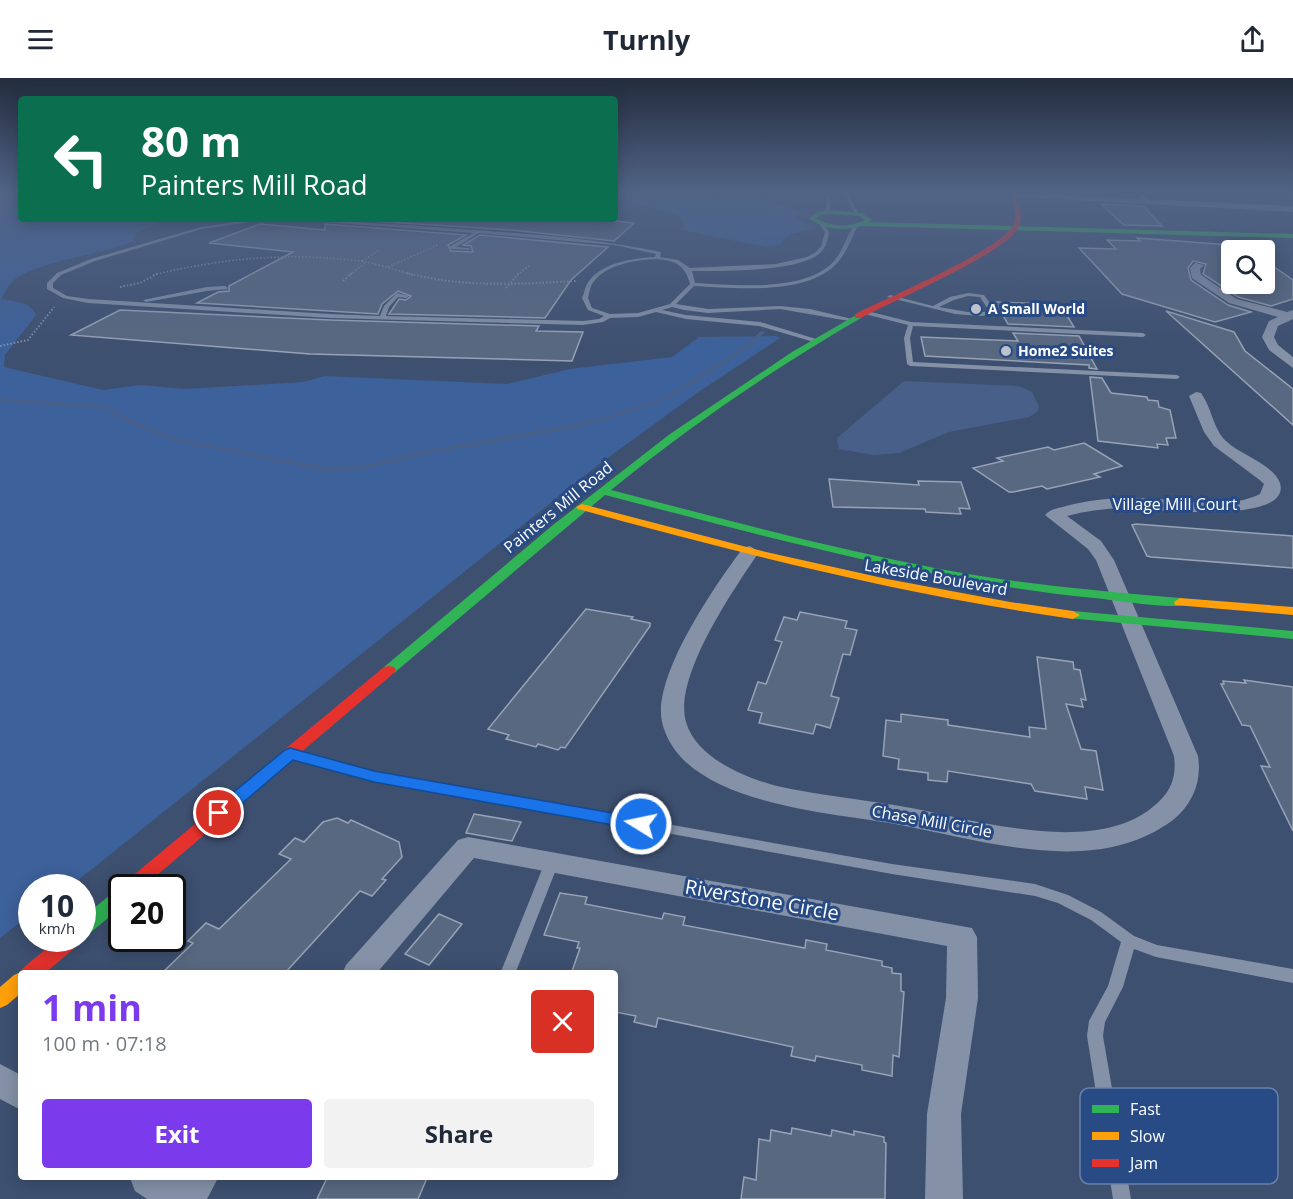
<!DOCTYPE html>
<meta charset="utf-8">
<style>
body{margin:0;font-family:"Open Sans",sans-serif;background:#f2f2f3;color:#1f2937;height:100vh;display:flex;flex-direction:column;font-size:22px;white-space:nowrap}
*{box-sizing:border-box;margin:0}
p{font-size:20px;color:#747a83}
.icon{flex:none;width:33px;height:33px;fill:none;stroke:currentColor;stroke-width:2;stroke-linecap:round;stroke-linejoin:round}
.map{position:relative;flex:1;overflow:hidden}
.panel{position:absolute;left:18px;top:892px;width:600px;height:210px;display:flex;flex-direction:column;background:#fff;border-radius:6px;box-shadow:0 3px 15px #0003}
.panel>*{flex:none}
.guide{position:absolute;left:18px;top:18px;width:600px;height:126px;border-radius:6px;box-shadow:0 3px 15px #0003;background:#0b6e4f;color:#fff;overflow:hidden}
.buttons{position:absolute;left:1221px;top:162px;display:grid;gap:12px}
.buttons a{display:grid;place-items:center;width:54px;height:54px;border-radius:6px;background:#fff;box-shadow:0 3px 15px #0003;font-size:30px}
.speed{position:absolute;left:18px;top:796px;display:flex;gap:12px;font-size:30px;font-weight:700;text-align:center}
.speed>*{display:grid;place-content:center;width:78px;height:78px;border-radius:50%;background:#fff;box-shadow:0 3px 15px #0003;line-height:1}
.speed small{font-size:15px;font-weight:400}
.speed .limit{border:3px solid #111;border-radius:9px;background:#fff;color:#111}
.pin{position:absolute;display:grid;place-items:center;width:51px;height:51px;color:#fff;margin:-26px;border:3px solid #fff;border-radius:50%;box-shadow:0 2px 6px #0007}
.me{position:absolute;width:66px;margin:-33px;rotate:280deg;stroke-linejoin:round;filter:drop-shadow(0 0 4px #0008)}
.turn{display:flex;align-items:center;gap:21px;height:126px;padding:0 24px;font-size:27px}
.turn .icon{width:78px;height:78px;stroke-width:2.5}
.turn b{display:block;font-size:42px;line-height:51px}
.round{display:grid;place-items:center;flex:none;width:63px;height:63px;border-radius:6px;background:#f2f2f3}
.overview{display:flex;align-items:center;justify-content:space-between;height:102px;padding:0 24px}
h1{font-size:36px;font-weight:700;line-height:45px;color:#7c3aed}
.cta{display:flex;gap:12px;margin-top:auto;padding:12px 24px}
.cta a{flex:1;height:69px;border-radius:6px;background:#7c3aed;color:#fff;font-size:24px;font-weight:700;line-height:69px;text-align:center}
.cta a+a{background:#f2f2f3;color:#1f2937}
header{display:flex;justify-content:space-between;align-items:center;height:78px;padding:0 24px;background:#fff;font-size:27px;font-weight:700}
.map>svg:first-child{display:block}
.green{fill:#3d619a}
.water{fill:#486089}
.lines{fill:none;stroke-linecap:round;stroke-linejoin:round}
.stream{fill:#486089;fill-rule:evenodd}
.building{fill:#586880;stroke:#97a2b4;stroke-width:1.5}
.path-far1{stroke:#8491a6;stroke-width:1.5;stroke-dasharray:1.5 2;stroke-linecap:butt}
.path{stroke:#8491a6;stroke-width:2;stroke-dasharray:1.5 2;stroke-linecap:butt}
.lane{fill:#8491a6;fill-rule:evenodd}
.street{fill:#8491a6;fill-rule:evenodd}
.fast{fill:#30b455;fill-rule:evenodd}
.slow{fill:#ff9f0a;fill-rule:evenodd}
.jam{fill:#e5322d;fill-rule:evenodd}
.route{fill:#1a73e8;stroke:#114b97;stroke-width:1.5}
.poi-dot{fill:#bbc2cd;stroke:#284b85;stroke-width:2}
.labels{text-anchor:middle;stroke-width:6;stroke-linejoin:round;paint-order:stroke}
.far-poi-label{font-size:14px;font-weight:bold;fill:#fff;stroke:#284b85;text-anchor:start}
.street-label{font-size:16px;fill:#fff;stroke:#284b85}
.near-street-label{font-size:20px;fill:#fff;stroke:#284b85}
.key{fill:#284b85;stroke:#6881aa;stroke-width:1.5}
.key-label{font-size:16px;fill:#fff}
</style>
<header><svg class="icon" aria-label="menu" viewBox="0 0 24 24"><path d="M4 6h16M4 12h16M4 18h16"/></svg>Turnly<svg class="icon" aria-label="share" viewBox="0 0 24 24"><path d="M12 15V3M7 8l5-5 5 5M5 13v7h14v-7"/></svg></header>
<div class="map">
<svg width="1293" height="1121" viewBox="0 0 1293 1121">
<rect width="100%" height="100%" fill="#3d5070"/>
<g class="green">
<path d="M 0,114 L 21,114 L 21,141 L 158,141 L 155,144 L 160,145 L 137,154 L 134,163 C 103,177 32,183 11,205 C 7,210 4,216 1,221 C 14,224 31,223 36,237 L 5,277 L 4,289 L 103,312 L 140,307 L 185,311 L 303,304 L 325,298 L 507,306 L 570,291 L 672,279 L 699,259 L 776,258 L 780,260 L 697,315 L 598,387 L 72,807 L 64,810 L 32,810 L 31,836 L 0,860 Z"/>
<polygon points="615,114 654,114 666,119 754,120 803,134 796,138 797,142 818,150 790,156 779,167 767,169 682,152 685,148 680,138 648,129 615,130"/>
</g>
<polygon class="water" points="904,303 1018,308 1032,314 1039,328 1037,334 1029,339 949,354 899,375 873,377 839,371 837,360"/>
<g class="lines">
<g class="stream">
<polygon points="615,118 655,121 657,122 655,123 615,120"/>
<polygon points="21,140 24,141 21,152 0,162 0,160 18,150"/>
<polygon points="761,253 765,254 750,269 670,320 622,337 570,351 426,376 361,392 323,393 175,363 121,341 106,330 0,324 0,320 107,327 125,339 176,360 323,389 361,388 426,372 570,347 618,335 666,318 746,267"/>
</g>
</g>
<g class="building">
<polygon points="1101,126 1143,128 1162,148 1124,147"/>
<polygon points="340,141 596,141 634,145 614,163 511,152"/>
<polygon points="260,146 325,152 325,146 466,157 448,167 451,173 473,174 471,168 463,167 480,157 608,169 571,202 545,240 389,236 399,221 406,222 411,218 398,213 382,226 378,236 197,225 218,214 229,213 229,208 293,174 209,165"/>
<polygon points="1137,160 1245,168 1252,172 1232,172 1232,206 1264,206 1264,182 1293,202 1293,221 1271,228 1238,219 1203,196 1206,186 1193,183 1188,190 1191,202 1228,227 1251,234 1215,244 1122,216 1079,170 1116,171 1107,162 1140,163"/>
<polygon points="995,224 1060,226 1074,249 1008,246"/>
<polygon points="120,232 330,242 539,248 536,253 583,254 572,283 310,276 71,257"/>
<polygon points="1166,233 1234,254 1245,273 1293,311 1293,347"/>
<polygon points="1013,255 1079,258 1097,291 1089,290 1089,287 925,278 921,259 1018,263"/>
<polygon points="1090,299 1102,300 1111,315 1147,319 1148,322 1158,323 1159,329 1170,332 1176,360 1166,360 1168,367 1157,366 1158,370 1098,363"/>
<polygon points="1084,365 1122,388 1094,396 1100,399 1047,411 1042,408 1013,414 1009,414 973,390 1003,383 997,380 1048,369 1054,372"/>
<polygon points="829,401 919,407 918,403 961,404 970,431 959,430 961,436 926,434 925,431 833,429"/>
<polygon points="1136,446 1293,458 1293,490 1151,479 1147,478 1132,447"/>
<polygon points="586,531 633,539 631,541 650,545 650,548 565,670 561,669 558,672 538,666 536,669 506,661 509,657 488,651"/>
<polygon points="800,534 847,543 845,550 857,552 850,577 843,576 831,618 839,620 830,650 816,646 813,656 759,645 762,635 748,632 758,604 766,606 782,564 775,562 784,539 797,542"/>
<polygon points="1037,579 1073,584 1074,591 1080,592 1086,622 1081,621 1083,629 1066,626 1081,671 1096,673 1103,712 1085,709 1087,721 1035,713 1031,706 948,693 947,704 928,702 928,695 898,691 899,681 883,678 886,642 901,644 901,636 948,642 948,647 1030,659 1029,649 1046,651"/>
<polygon points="1244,602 1293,609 1293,753 1261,688 1270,689 1250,648 1242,647 1221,606 1224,606 1223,603 1246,605"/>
<polygon points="474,736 521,744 512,763 466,755"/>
<polygon points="337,740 348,745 351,742 399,764 402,779 382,801 386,802 372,818 360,813 284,896 161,896 193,865 188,863 206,845 219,851 291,781 279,776 295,760 304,764 323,744"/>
<polygon points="560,815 587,819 585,826 662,841 664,835 685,839 683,847 805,870 806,862 827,866 826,872 882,883 882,888 892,890 892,895 901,896 901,913 904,914 899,979 893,977 892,998 862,992 862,987 816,978 815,983 791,978 793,969 658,940 656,949 634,944 636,938 615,934 615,896 571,896 580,870 577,870 579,864 544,857"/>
<polygon points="439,836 462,846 429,887 405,876"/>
<polygon points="792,1050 831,1058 832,1052 854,1057 854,1053 884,1059 884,1064 886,1065 885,1121 741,1121 744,1099 756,1102 759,1061 770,1063 771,1052 791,1056"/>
<polygon points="327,1100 427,1100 418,1121 317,1121"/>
</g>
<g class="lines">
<g class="path-far1">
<polyline points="615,138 633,126 639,114"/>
<polyline points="362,183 378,173"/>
<polyline points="388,189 438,167"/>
<path d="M 153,197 C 224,180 287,174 359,183 C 377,185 395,192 413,197"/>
<polyline points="350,197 365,185"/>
<polyline points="517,197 529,188"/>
</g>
<g class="path">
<path d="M 407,195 C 463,210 519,206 576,203"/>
<polyline points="343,203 352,195"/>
<polyline points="120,209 140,205 159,195"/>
<polyline points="506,210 519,195"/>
<polyline points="0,268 28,262 54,229"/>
</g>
<g class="lane">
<polygon points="822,114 826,114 831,122 829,135 825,134 827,122"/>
<polygon points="843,114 847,114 859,137 855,136"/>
<polygon points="1137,114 1141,114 1150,126 1146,126"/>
<path d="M 255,141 C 324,141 392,146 461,151 C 528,156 595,160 661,174 L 660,179 L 678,182 L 690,190 L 776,186 L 807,179 L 816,174 L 821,168 L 825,154 L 818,144 L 822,144 L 829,154 C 828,161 826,170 820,175 C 800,194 720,193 692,193 L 695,205 C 734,207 807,215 835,182 C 844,171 847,155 856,146 L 858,147 C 852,159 847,174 838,184 C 809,218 735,210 694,208 L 676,226 L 708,231 L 780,228 L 810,231 L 852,241 L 849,243 L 780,231 L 708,235 L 684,232 L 672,229 L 662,232 L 686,237 L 760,244 L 816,261 L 817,262 L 814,264 L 759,248 L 686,241 L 656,234 L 638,239 L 610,240 L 603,244 L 583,247 L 330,240 L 88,225 L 63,220 L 47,211 L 47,205 L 57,195 L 91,181 L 201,149 ZM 298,142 L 473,155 L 449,169 L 451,171 L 471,172 L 469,170 L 456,169 L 479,155 L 614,167 L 656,176 L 655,179 C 633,180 599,185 587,206 C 585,210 584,216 582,220 L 588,232 L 604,238 L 599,241 L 583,243 L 386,238 L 389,229 L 398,219 L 406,220 L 409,218 L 397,215 L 384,228 L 380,238 L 330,236 L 88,221 L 67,218 L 53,210 L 53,205 L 61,197 L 95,183 L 202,151 L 258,143 ZM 657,181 C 676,183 685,187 690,206 L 670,226 L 638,235 L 610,236 L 592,230 L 588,220 C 589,216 590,210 592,206 C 605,186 636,182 657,181 Z"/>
<polygon points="225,208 228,210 227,211 207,213 146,224 143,222 207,209"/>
<path d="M 968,215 L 984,217 L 997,235 L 996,236 L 981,238 L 955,236 L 887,219 L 890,217 L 933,228 L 950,219 ZM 968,218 L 980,219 L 990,234 L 968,234 L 939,229 L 954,222 Z"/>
<polygon points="863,232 911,244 1143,255 1146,257 1143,259 913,248 910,260 913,284 1177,297 1180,299 1177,301 910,288 907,286 904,260 908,247 861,235 861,233"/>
<polygon points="293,673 374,694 892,786 1035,806 1068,817 1101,834 1134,858 1157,867 1293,891 1293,905 1156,879 1134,871 1123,909 1105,944 1103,958 1131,1121 1113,1121 1087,958 1089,943 1108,908 1121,864 1091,842 1058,825 1035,818 892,796 374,702 289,680 287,677 289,674"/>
<polygon points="552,779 557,780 559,784 515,896 500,896 545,784 547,780"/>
</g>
<g class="street">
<polygon points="1013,115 1293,128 1293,134 1016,119"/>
<polygon points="1195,185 1204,187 1200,191 1201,197 1237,221 1287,234 1293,232 1293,241 1278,248 1274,259 1278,267 1293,279 1293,290 1269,272 1262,259 1269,243 1278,239 1229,225 1192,200 1190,190"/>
<path d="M 1196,314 L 1201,315 C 1212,330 1213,351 1226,363 C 1240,377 1272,385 1280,405 C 1293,449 1140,430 1121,430 C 1103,431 1085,433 1067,438 L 1101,463 L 1114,482 L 1198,678 C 1202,703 1193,726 1173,742 C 1095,800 987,763 900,747 C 834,734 681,728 662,644 C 652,598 716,506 743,470 L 750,468 L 759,474 C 734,511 673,599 686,644 C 696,680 746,700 777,708 C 818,717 859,721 900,728 C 970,740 1086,778 1149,732 C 1169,717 1177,703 1174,678 L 1096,482 L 1088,471 L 1045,437 C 1050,431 1059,430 1066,428 C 1090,422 1115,419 1140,420 C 1178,421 1225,433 1260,416 L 1264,406 L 1261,403 L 1214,368 L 1204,354 L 1189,318 Z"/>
<polygon points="468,759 972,850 977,859 978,920 961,1036 963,1121 925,1121 927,1036 946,920 947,868 474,780 376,896 342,896 346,887 458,762"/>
<polygon points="0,986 21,997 21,1032 0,1021"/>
<polygon points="130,1100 218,1100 207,1121 147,1121 135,1113"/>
</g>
<g class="fast">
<path d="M 833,132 L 862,135 L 872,142 L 869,144 L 1293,156 L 1293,160 L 861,148 C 843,153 824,152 809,140 L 817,134 ZM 833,136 L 859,138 L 865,142 C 849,150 831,149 816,140 L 820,137 Z"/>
<path d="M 858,236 L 862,238 L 861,240 C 773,291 690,348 611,412 C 720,440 829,470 940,491 C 1019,506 1100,513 1180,520 L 1186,524 L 1185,527 C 1168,531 1114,522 1094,520 C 927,503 767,459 605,417 L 394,595 L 384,595 L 382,592 L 384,589 L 553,447 L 670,356 L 792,274 Z"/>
<polygon points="1073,533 1293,553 1293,561 1068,540 1066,537 1068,534"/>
<polygon points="122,810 122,828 89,856 82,859 82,840 116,812"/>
</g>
<g class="slow">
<path d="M 582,426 L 766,474 L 887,501 L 1010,524 L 1073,533 L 1080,537 L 1073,541 C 905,517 742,476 578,431 L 576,429 Z"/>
<polygon points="1180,520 1293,529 1293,537 1175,527 1174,524"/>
<polygon points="21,894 24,896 21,896 21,915 7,927 0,930 0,909 14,897"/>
</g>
<g class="jam">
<path d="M 1011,114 L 1017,114 C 1019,125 1024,140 1018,151 C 1000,178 894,222 861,240 L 855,240 L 855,236 C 884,221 1003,171 1013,147 C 1018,137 1013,124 1011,114 Z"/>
<polygon points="389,588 394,589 396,592 394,595 142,810 122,811 124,805 384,589"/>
<polygon points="58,861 81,861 78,867 44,896 21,896 21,898 20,896 23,890"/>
</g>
</g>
<linearGradient id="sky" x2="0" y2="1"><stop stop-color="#222c3e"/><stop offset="0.42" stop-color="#516486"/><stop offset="1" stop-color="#516486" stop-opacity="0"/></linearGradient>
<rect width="1293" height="271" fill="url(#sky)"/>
<polygon class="route" points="290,670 374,693 641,740 647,741 649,746 647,750 641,752 374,704 293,682 225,740 213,740 211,735 213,731 285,672"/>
<g class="poi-dot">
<circle cx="976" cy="231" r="6"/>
<circle cx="1006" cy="273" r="6"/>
</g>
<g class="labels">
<g class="far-poi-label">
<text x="988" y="236">A Small World</text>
<text x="1018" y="278">Home2 Suites</text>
</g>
<g class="street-label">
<text x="1175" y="432">Village Mill Court</text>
<text transform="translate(558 429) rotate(-39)" y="6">Painters Mill Road</text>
<text transform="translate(936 499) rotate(10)" y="6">Lakeside Boulevard</text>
<text transform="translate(932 743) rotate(10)" y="6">Chase Mill Circle</text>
</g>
<g class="near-street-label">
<text transform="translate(762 822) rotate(10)" y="7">Riverstone Circle</text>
</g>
</g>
<rect x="1080" y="1010" width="198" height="96" rx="9" class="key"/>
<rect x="1092" y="1027" width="27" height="8" fill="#30b455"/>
<rect x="1092" y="1054" width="27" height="8" fill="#ff9f0a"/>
<rect x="1092" y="1081" width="27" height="8" fill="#e5322d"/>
<g class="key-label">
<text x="1130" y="1037">Fast</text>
<text x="1130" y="1064">Slow</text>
<text x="1130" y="1091">Jam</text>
</g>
</svg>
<div class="buttons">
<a><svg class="icon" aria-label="search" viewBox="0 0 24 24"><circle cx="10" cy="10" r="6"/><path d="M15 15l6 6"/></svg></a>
</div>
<div class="speed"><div>10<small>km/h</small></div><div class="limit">20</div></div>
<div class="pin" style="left:219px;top:735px;background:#d93025"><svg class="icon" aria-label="arrive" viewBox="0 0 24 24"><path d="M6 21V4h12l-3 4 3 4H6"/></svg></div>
<svg class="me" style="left:641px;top:746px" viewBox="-20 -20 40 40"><circle r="17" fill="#1a73e8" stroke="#fff" stroke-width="3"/><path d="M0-11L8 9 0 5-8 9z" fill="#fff"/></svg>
<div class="guide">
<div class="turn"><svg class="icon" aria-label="left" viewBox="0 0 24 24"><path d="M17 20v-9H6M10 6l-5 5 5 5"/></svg><div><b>80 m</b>Painters Mill Road</div></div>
</div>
<section class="panel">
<div class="overview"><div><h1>1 min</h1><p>100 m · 07:18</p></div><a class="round" style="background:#d93025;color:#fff"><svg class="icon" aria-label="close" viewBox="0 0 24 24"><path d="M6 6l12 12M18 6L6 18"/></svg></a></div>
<div class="cta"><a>Exit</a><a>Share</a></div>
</section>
</div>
